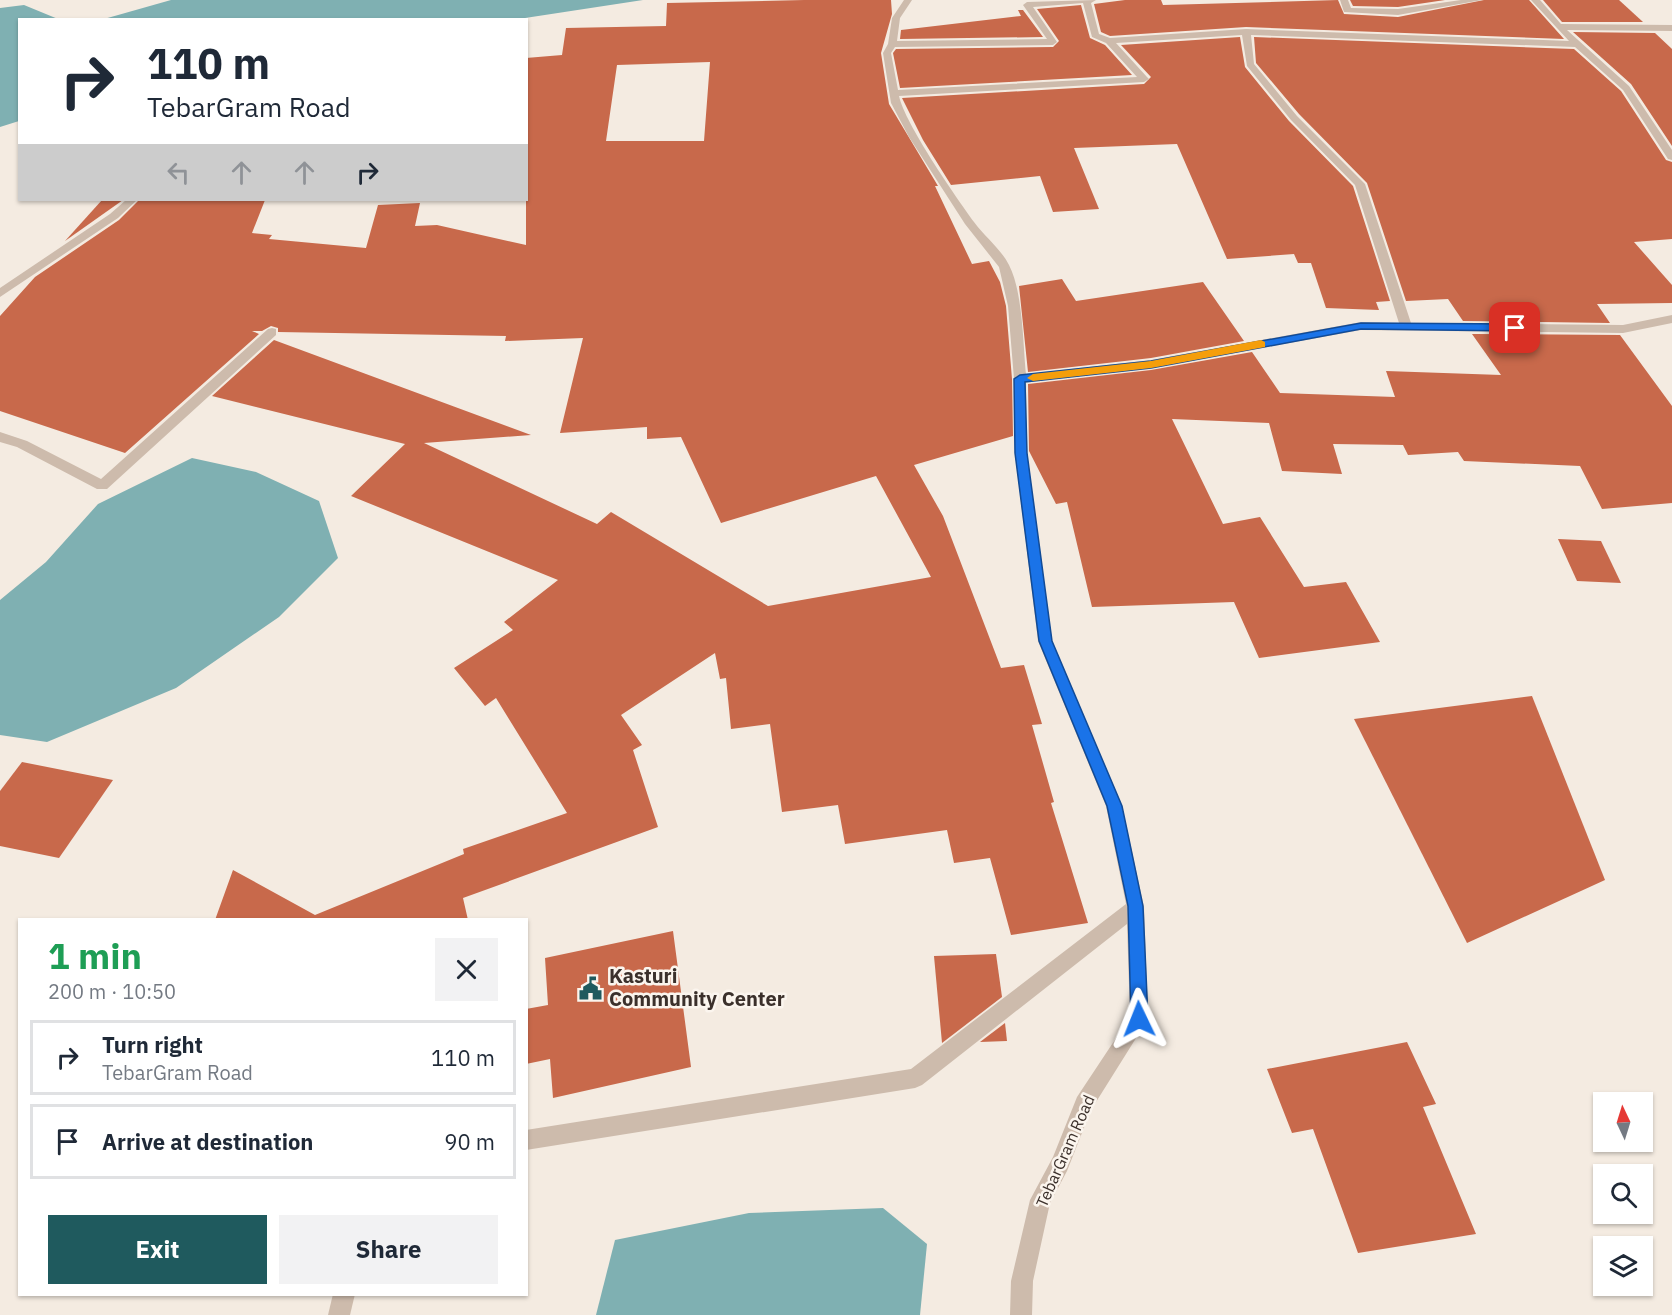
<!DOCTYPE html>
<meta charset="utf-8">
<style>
body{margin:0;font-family:"IBM Plex Sans",sans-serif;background:#f2f2f3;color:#1f2937;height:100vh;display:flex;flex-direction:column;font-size:22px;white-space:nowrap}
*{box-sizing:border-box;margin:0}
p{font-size:20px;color:#747a83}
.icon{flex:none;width:33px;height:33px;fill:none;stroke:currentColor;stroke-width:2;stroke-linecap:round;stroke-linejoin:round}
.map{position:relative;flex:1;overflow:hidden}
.details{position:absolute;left:18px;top:918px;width:510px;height:378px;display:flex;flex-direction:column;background:#fff;border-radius:0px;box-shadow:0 2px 4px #0004}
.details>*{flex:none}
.top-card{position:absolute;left:18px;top:18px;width:510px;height:183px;border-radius:0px;box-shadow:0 2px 4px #0004;background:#fff;color:#1f2937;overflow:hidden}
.needle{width:39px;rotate:356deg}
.fabs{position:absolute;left:1593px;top:1092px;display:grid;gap:12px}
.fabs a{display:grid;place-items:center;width:60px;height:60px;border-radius:0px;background:#fff;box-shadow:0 2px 4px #0004;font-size:30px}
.pin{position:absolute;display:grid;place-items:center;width:51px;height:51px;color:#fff;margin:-26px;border-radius:12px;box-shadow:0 3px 9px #0006}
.me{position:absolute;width:66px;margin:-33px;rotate:358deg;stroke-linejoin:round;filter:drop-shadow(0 0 4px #0008)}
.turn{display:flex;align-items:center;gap:21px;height:126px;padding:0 30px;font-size:27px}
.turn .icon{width:78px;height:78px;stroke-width:2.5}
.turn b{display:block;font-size:42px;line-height:51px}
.lanes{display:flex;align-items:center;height:57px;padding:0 30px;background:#0003;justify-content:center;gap:30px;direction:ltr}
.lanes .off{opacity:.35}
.round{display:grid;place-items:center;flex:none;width:63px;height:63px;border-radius:0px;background:#f2f2f3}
.summary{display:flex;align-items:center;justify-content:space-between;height:102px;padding:0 30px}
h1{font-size:36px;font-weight:700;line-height:45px;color:#1e9e55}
.primary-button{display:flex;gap:12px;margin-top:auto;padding:12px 30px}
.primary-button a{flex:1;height:69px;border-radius:0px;background:#1f5a5e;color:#fff;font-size:24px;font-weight:700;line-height:69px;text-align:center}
.primary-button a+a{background:#f2f2f3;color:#1f2937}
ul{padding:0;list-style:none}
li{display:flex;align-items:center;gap:18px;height:75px;margin:0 12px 9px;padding:0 18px;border:3px solid #e0e1e3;border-radius:0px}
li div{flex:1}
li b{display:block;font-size:22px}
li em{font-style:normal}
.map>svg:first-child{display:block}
.water{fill:#7fb0b2}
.building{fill:#c8694b;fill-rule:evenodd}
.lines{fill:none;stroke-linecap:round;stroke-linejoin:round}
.minor{fill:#cdbbac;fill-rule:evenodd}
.route{fill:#1a73e8;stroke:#114b97;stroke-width:1.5}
.slow{fill:#f59e0b}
.labels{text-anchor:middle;stroke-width:5;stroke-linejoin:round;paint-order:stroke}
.street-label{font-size:16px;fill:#3b302b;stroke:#fbf5ee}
.near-poi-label{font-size:20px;font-weight:bold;fill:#3b302b;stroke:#fbf5ee;text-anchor:start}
</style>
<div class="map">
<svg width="1672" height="1315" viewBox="0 0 1672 1315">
<rect width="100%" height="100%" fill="#f4ebe1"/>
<g class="water">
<polygon points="171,0 643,0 512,20 104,19"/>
<polygon points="24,5 58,19 20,20 19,121 0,127 0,8"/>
<polygon points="192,458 256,472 319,501 338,558 279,617 176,688 47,742 0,735 0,600 46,562 98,504"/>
<polygon points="883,1208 927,1244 920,1315 596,1315 615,1240 749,1213"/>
</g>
<g class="building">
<path d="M 804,0 L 891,0 L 892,14 L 881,53 L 889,104 L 938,186 L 935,186 L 972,264 L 989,261 L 1000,282 L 1006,306 L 1012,379 L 1013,436 L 914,465 L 943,516 L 1001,668 L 1024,665 L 1042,724 L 1032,725 L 1054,802 L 1051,803 L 1088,923 L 1011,935 L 990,858 L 954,863 L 947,830 L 845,844 L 838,805 L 782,812 L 770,724 L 731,729 L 726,678 L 720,679 L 715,653 L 621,715 L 642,745 L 633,750 L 658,827 L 463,898 L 468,920 L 215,920 L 233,870 L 315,915 L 464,854 L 463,849 L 567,813 L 496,698 L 485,706 L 454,668 L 513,630 L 504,622 L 558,580 L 351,496 L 405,444 L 212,396 L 274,340 L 531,435 L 424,443 L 597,524 L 611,512 L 768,606 L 931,577 L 876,476 L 721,523 L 681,437 L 647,439 L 647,427 L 560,433 L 583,338 L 505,341 L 506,336 L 278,332 L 278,328 L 271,326 L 262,331 L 252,331 L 259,334 L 125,453 L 0,411 L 0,316 L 35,277 L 119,220 L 139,200 L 265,200 L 252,233 L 272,235 L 269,239 L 366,248 L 378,205 L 420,203 L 415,226 L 437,225 L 526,245 L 526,58 L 562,55 L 566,28 L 666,26 L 667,3 ZM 710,62 L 704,141 L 606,141 L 617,65 Z"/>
<polygon points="1125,0 1161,0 1163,5 1338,0 1344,14 1398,17 1484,0 1529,0 1564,39 1246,27 1110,36 1101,32 1094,4"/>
<polygon points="1350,0 1445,0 1398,7 1353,6"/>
<polygon points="1543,0 1619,0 1643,22 1562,22"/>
<polygon points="1081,5 1090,38 1105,45 1132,75 900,88 893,53 896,49 1053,47 1059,41 1037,9"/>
<polygon points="1018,10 1023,10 1043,37 900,39 901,30 1021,16"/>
<polygon points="1573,32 1655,33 1672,49 1672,146 1631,84"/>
<polygon points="1240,37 1245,67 1289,121 1353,186 1390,301 1376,302 1379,310 1326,308 1311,263 1298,263 1294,254 1227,259 1177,144 1074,148 1099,209 1053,212 1040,176 951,185 923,140 902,98 1144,84 1151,77 1121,45"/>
<polygon points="1254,37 1574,49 1621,91 1666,160 1672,162 1672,239 1634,242 1672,285 1672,303 1597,304 1610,323 1463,321 1448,299 1406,301 1367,183 1299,114 1256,63"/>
<polygon points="102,200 123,200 65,241"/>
<polygon points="1062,279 1076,301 1203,282 1244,341 1151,358 1028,372 1019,286"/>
<polygon points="1472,334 1620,335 1672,406 1672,503 1602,509 1580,466 1464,461 1458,452 1408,455 1403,445 1333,444 1342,474 1282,471 1269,423 1172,419 1223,524 1260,517 1304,587 1346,582 1380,642 1259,658 1234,602 1092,607 1067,502 1056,504 1029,451 1028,384 1151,370 1252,352 1280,393 1395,397 1386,371 1501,375"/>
<polygon points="1558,539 1601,541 1621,583 1577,581"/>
<polygon points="1532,696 1605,880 1467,943 1354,719"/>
<polygon points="22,762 113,780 59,858 0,846 0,791"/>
<polygon points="673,931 691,1067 553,1098 550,1059 526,1064 526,1009 548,1005 545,958"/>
<polygon points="996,954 1002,997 942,1043 934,956"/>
<polygon points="1005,1023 1007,1041 980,1042"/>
<polygon points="1407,1042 1436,1104 1423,1107 1476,1234 1358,1253 1313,1129 1292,1133 1267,1069"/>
</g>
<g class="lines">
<g class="minor">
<path d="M 904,0 L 912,0 L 900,18 L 897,41 L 1047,39 L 1023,5 L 1027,2 L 1096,0 L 1091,3 L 1099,34 L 1110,38 L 1246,29 L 1569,41 L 1531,0 L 1540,0 L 1561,24 L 1672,25 L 1672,31 L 1567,30 L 1629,86 L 1672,150 L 1672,160 L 1668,159 L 1623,90 L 1575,47 L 1251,35 L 1254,64 L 1297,116 L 1365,184 L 1411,323 L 1623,325 L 1672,315 L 1672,323 L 1623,333 L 1361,330 L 1151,368 L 1026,382 L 1027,453 L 1052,641 L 1122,806 L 1144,907 L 1148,1019 L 1091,1110 L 1067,1171 L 1050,1203 L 1033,1281 L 1032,1315 L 1010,1315 L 1011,1281 L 1030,1200 L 1053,1157 L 1077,1097 L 1130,1017 L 1127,924 L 922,1085 L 915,1088 L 526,1150 L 526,1130 L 911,1069 L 1126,904 L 1106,806 L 1038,641 L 1015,453 L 1014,379 L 1008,306 L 999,267 L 965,224 L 909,137 L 891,103 L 883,53 L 888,44 L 892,18 ZM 1083,3 L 1092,37 L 1106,43 L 1137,77 L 898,90 L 891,53 L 895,47 L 1053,45 L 1057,42 L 1033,7 ZM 1242,35 L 1247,66 L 1291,120 L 1355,185 L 1399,323 L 1361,322 L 1151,360 L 1026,374 C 1023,344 1023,292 1009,265 C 1001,249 985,237 974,222 C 956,197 905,124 899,96 L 1144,82 L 1149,79 L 1147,77 L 1116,43 Z"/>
<polygon points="1340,0 1348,0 1351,8 1398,9 1461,0 1482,0 1398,15 1344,12"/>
<polygon points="126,200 137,200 118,218 0,297 0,288 110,214"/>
<polygon points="272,328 276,329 276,335 107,489 97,489 17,447 0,442 0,432 27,441 101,479 268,329"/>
<polygon points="333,1294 355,1294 350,1315 328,1315"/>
</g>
</g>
<polygon class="route" points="1361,323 1515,324 1520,328 1515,331 1361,329 1151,368 1025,382 1027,453 1052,641 1122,806 1143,906 1148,1019 1145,1025 1139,1027 1133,1025 1131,1019 1128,906 1107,806 1039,641 1015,453 1014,379 1020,375 1151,361"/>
<polygon class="slow" points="1261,340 1265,342 1265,347 1151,368 1033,381 1027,378 1033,374 1151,361"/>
<defs>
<symbol id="civic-bare" viewBox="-9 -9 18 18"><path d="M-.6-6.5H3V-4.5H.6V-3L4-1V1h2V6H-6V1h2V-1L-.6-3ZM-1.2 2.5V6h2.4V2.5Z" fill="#1f5a5e" stroke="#fbf5ee" stroke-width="2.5" paint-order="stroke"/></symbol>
</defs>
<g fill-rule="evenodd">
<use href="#civic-bare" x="574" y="972" width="33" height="33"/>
</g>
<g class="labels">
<g class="street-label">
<text transform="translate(1065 1151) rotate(-66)" y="6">TebarGram Road</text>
</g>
<g class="near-poi-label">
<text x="609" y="983">Kasturi<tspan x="609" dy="23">Community Center</tspan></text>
</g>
</g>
</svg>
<div class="fabs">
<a><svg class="needle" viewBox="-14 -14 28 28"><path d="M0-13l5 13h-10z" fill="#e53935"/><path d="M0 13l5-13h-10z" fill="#747a83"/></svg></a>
<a><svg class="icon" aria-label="search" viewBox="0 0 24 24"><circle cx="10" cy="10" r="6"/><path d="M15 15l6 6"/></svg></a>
<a><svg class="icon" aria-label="layers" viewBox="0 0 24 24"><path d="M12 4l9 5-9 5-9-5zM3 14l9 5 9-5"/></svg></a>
</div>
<div class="pin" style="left:1515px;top:328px;background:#d93025"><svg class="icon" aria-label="arrive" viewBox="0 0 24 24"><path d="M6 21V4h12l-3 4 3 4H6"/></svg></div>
<svg class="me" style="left:1139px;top:1019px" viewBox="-20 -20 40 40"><path d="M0-17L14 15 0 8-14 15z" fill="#1a73e8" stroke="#fff" stroke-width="4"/></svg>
<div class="top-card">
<div class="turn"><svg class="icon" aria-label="right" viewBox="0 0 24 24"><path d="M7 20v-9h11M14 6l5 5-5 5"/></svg><div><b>110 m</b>TebarGram Road</div></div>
<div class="lanes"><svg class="icon off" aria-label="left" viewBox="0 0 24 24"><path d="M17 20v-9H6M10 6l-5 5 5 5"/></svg><svg class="icon off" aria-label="ahead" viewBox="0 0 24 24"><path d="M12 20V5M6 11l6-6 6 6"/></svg><svg class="icon off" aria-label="ahead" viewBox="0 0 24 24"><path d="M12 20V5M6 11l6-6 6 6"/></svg><svg class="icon" aria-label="right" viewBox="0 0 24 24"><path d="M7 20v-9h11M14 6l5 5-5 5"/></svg></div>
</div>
<section class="details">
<div class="summary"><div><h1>1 min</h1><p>200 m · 10:50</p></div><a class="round"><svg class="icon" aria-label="close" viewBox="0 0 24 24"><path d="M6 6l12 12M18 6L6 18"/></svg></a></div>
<ul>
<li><svg class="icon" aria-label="right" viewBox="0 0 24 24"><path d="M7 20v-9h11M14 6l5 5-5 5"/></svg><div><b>Turn right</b><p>TebarGram Road</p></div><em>110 m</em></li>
<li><svg class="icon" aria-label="arrive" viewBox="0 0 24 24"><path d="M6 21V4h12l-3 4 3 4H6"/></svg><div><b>Arrive at destination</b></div><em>90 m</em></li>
</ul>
<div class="primary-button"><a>Exit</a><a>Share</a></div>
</section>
</div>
